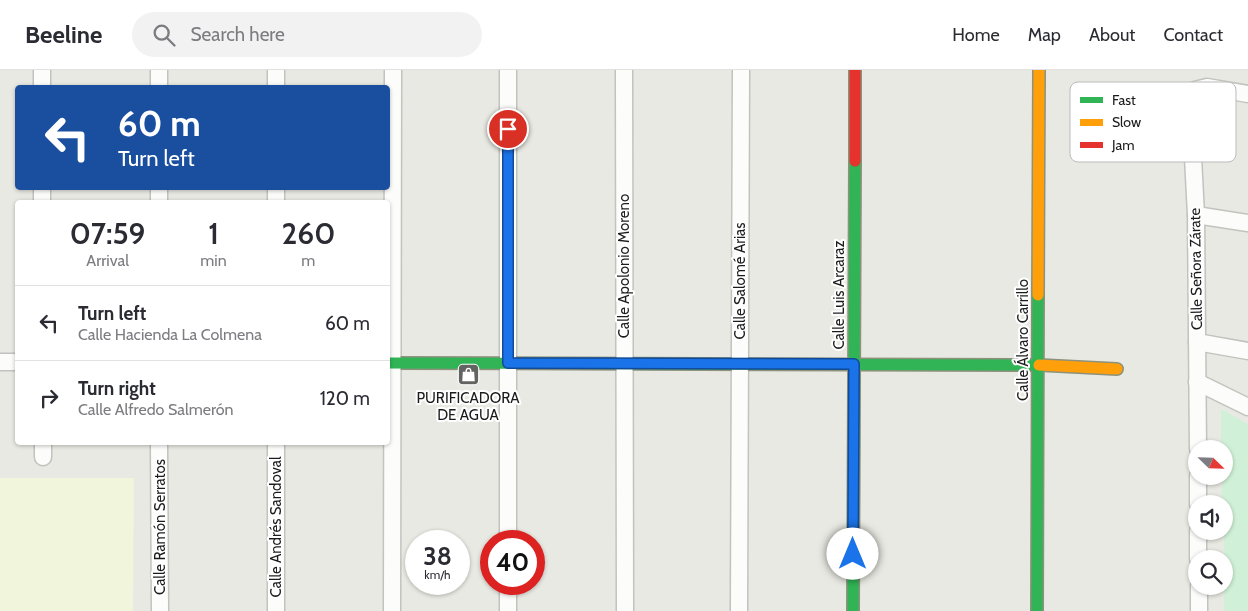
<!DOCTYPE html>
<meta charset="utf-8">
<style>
body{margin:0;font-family:Cabin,sans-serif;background:#f2f2f3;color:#2b2b33;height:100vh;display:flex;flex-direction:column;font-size:19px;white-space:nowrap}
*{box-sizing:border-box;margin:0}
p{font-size:16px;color:#7c7c81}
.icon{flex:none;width:28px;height:28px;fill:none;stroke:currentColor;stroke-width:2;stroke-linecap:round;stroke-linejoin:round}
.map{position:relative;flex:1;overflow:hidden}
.side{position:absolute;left:15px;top:130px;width:375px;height:245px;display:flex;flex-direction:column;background:#fff;border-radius:5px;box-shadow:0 1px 4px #0004}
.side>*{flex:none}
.banner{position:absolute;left:15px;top:15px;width:375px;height:105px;border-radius:5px;box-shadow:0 1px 4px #0004;background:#1a4fa0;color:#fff;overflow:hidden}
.needle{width:32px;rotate:113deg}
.buttons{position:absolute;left:1188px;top:370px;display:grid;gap:10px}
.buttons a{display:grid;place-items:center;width:45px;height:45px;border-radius:50%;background:#fff;box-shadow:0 1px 4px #0004;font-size:25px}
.speed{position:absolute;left:405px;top:460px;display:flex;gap:10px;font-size:25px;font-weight:700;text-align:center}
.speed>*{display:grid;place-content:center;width:65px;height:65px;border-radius:50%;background:#fff;box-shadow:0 1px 4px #0004;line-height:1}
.speed small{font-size:12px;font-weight:400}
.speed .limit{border:8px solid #d22;background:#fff;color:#111}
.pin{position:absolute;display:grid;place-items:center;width:42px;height:42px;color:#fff;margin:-21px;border:2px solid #fff;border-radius:50%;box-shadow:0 1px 5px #0007}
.me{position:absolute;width:55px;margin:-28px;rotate:0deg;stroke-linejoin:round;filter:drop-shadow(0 0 4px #0008)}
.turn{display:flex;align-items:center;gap:18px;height:105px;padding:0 20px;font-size:22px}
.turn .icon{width:65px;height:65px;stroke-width:2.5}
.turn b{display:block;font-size:35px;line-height:42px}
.eta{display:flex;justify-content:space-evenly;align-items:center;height:85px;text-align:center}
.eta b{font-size:30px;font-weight:600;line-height:35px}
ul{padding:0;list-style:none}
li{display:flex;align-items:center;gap:15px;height:75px;padding:0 20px;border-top:1px solid #e1e1e2}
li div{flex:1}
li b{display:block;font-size:19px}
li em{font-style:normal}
header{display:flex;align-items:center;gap:30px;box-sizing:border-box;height:70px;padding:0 25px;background:#fff;border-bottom:1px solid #e1e1e2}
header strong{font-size:24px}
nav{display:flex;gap:28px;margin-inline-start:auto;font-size:18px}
.search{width:350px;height:45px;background:#f2f2f3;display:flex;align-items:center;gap:12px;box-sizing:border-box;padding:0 18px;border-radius:28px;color:#7c7c81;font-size:19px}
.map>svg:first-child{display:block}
.education{fill:#f0f5dc}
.park{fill:#d0f1d7}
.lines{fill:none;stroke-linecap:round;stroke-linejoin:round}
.street-casing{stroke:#c2c2bf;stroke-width:19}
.fast-casing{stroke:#8c927c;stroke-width:14}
.slow-casing{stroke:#8c927c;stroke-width:14}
.jam-casing{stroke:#8c927c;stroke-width:14}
.street{stroke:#fcfcfb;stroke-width:16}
.fast{stroke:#30b455;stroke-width:11}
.slow{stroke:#ff9f0a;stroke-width:11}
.jam{stroke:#e5322d;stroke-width:11}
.route-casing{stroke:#114b97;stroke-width:12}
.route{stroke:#1a73e8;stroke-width:9}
.labels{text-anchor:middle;stroke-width:4;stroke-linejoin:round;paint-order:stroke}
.street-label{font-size:15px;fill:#1b1b1b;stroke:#fff}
.poi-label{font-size:15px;fill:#1b1b1b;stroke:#fff}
.key{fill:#fff;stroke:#bbb;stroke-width:1}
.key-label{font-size:14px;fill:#1b1b1b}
</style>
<header>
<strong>Beeline</strong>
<div class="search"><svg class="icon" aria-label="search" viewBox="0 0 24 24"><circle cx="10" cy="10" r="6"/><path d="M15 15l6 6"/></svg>Search here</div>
<nav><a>Home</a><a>Map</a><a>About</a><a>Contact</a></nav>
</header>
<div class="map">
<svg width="1248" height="541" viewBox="0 0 1248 541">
<rect width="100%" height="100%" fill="#e9e9e3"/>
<polygon class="education" points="0,408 134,408 133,541 0,541"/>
<polygon class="park" points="1221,339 1248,354 1248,541 1224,541 1224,434 1222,434 1222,406 1224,406 1224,379 1221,379"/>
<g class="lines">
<defs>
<g id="street">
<polyline points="42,0 42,18"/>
<polyline points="159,0 159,18"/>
<polyline points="276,0 276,18"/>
<polyline points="508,0 508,471"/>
<polyline points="624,0 625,541"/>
<polyline points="42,118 42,132"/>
<polyline points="159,118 159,132"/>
<polyline points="276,118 276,132"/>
<polyline points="1196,145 1248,153"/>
<polyline points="1197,272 1248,281"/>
<polyline points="0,292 18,292"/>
<polyline points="1197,312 1248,337"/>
<polyline points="43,372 43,387"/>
<polyline points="159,372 160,541"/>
<polyline points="1198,379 1196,145 1190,30 1195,20 1207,17 1248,24"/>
<polyline points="1198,406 1198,434"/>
<polyline points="1198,461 1198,489"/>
<polyline points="508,514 508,541"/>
<polyline points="1199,516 1199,541"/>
<polyline points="276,541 276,372"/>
<polyline points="392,541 393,0"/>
<polyline points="739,541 741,0"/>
</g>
<g id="fast">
<polyline points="388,293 1039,295"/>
<polyline points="853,541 855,91"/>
<polyline points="1037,541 1038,225"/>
</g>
<g id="slow">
<polyline points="1038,225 1039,0"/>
<polyline points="1039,295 1117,299"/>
</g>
<polyline id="jam" points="855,91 855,0"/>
</defs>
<use href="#street" class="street-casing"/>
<use href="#fast" class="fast-casing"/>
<use href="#slow" class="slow-casing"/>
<use href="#jam" class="jam-casing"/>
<use href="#street" class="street"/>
<use href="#fast" class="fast"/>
<use href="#slow" class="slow"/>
<use href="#jam" class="jam"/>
</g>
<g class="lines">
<defs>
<polyline id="route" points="508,59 508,293 854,294 853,484"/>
</defs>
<use href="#route" class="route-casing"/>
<use href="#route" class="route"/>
</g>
<defs>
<symbol id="shop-square" viewBox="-11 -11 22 22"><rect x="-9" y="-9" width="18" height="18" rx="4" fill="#636361" stroke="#fff"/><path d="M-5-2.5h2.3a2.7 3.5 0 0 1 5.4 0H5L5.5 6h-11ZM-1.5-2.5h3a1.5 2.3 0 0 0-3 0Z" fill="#fff"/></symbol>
</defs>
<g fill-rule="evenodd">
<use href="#shop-square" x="456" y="292" width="25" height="25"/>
</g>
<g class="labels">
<g class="street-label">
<text transform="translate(624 196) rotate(-90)" y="5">Calle Apolonio Moreno</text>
<text transform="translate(1196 199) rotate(-91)" y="5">Calle Señora Zárate</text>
<text transform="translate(740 211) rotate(-90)" y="5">Calle Salomé Arias</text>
<text transform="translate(839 225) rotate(-90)" y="5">Calle Luis Arcaraz</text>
<text transform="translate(1023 270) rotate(-90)" y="5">Calle Álvaro Carrillo</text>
<text transform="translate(160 457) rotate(-90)" y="5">Calle Ramón Serratos</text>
<text transform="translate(276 457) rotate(-90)" y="5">Calle Andrés Sandoval</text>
</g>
<g class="poi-label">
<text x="468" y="333">PURIFICADORA<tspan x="468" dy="17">DE AGUA</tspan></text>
</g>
</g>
<rect x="1070" y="12" width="166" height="80" rx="8" class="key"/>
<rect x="1080" y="27" width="23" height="6" fill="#30b455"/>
<rect x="1080" y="49" width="23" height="7" fill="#ff9f0a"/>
<rect x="1080" y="72" width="23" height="6" fill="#e5322d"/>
<g class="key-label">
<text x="1112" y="35">Fast</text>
<text x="1112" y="57">Slow</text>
<text x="1112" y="80">Jam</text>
</g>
</svg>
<div class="buttons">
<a><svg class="needle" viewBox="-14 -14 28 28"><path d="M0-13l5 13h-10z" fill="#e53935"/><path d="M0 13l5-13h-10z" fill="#7c7c81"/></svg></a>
<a><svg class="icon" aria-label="sound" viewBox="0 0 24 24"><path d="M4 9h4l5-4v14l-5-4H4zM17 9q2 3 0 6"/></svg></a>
<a><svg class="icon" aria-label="search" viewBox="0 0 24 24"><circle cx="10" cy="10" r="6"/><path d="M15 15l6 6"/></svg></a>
</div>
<div class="speed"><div>38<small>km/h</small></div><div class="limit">40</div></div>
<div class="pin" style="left:508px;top:59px;background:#d93025"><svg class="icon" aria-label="arrive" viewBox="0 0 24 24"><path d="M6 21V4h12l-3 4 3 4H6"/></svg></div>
<svg class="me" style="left:853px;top:484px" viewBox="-20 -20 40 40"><circle r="19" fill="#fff"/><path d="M0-13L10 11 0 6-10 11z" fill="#1a73e8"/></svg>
<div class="banner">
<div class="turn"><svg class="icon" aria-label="left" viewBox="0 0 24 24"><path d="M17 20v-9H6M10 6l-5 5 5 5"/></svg><div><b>60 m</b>Turn left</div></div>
</div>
<section class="side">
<div class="eta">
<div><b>07:59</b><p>Arrival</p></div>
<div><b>1</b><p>min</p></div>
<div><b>260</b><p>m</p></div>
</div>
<ul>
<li><svg class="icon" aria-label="left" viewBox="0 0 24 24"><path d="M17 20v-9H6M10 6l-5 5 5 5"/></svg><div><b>Turn left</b><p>Calle Hacienda La Colmena</p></div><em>60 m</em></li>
<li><svg class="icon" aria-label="right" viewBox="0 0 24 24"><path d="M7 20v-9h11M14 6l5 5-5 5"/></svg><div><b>Turn right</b><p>Calle Alfredo Salmerón</p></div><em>120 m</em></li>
</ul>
</section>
</div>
